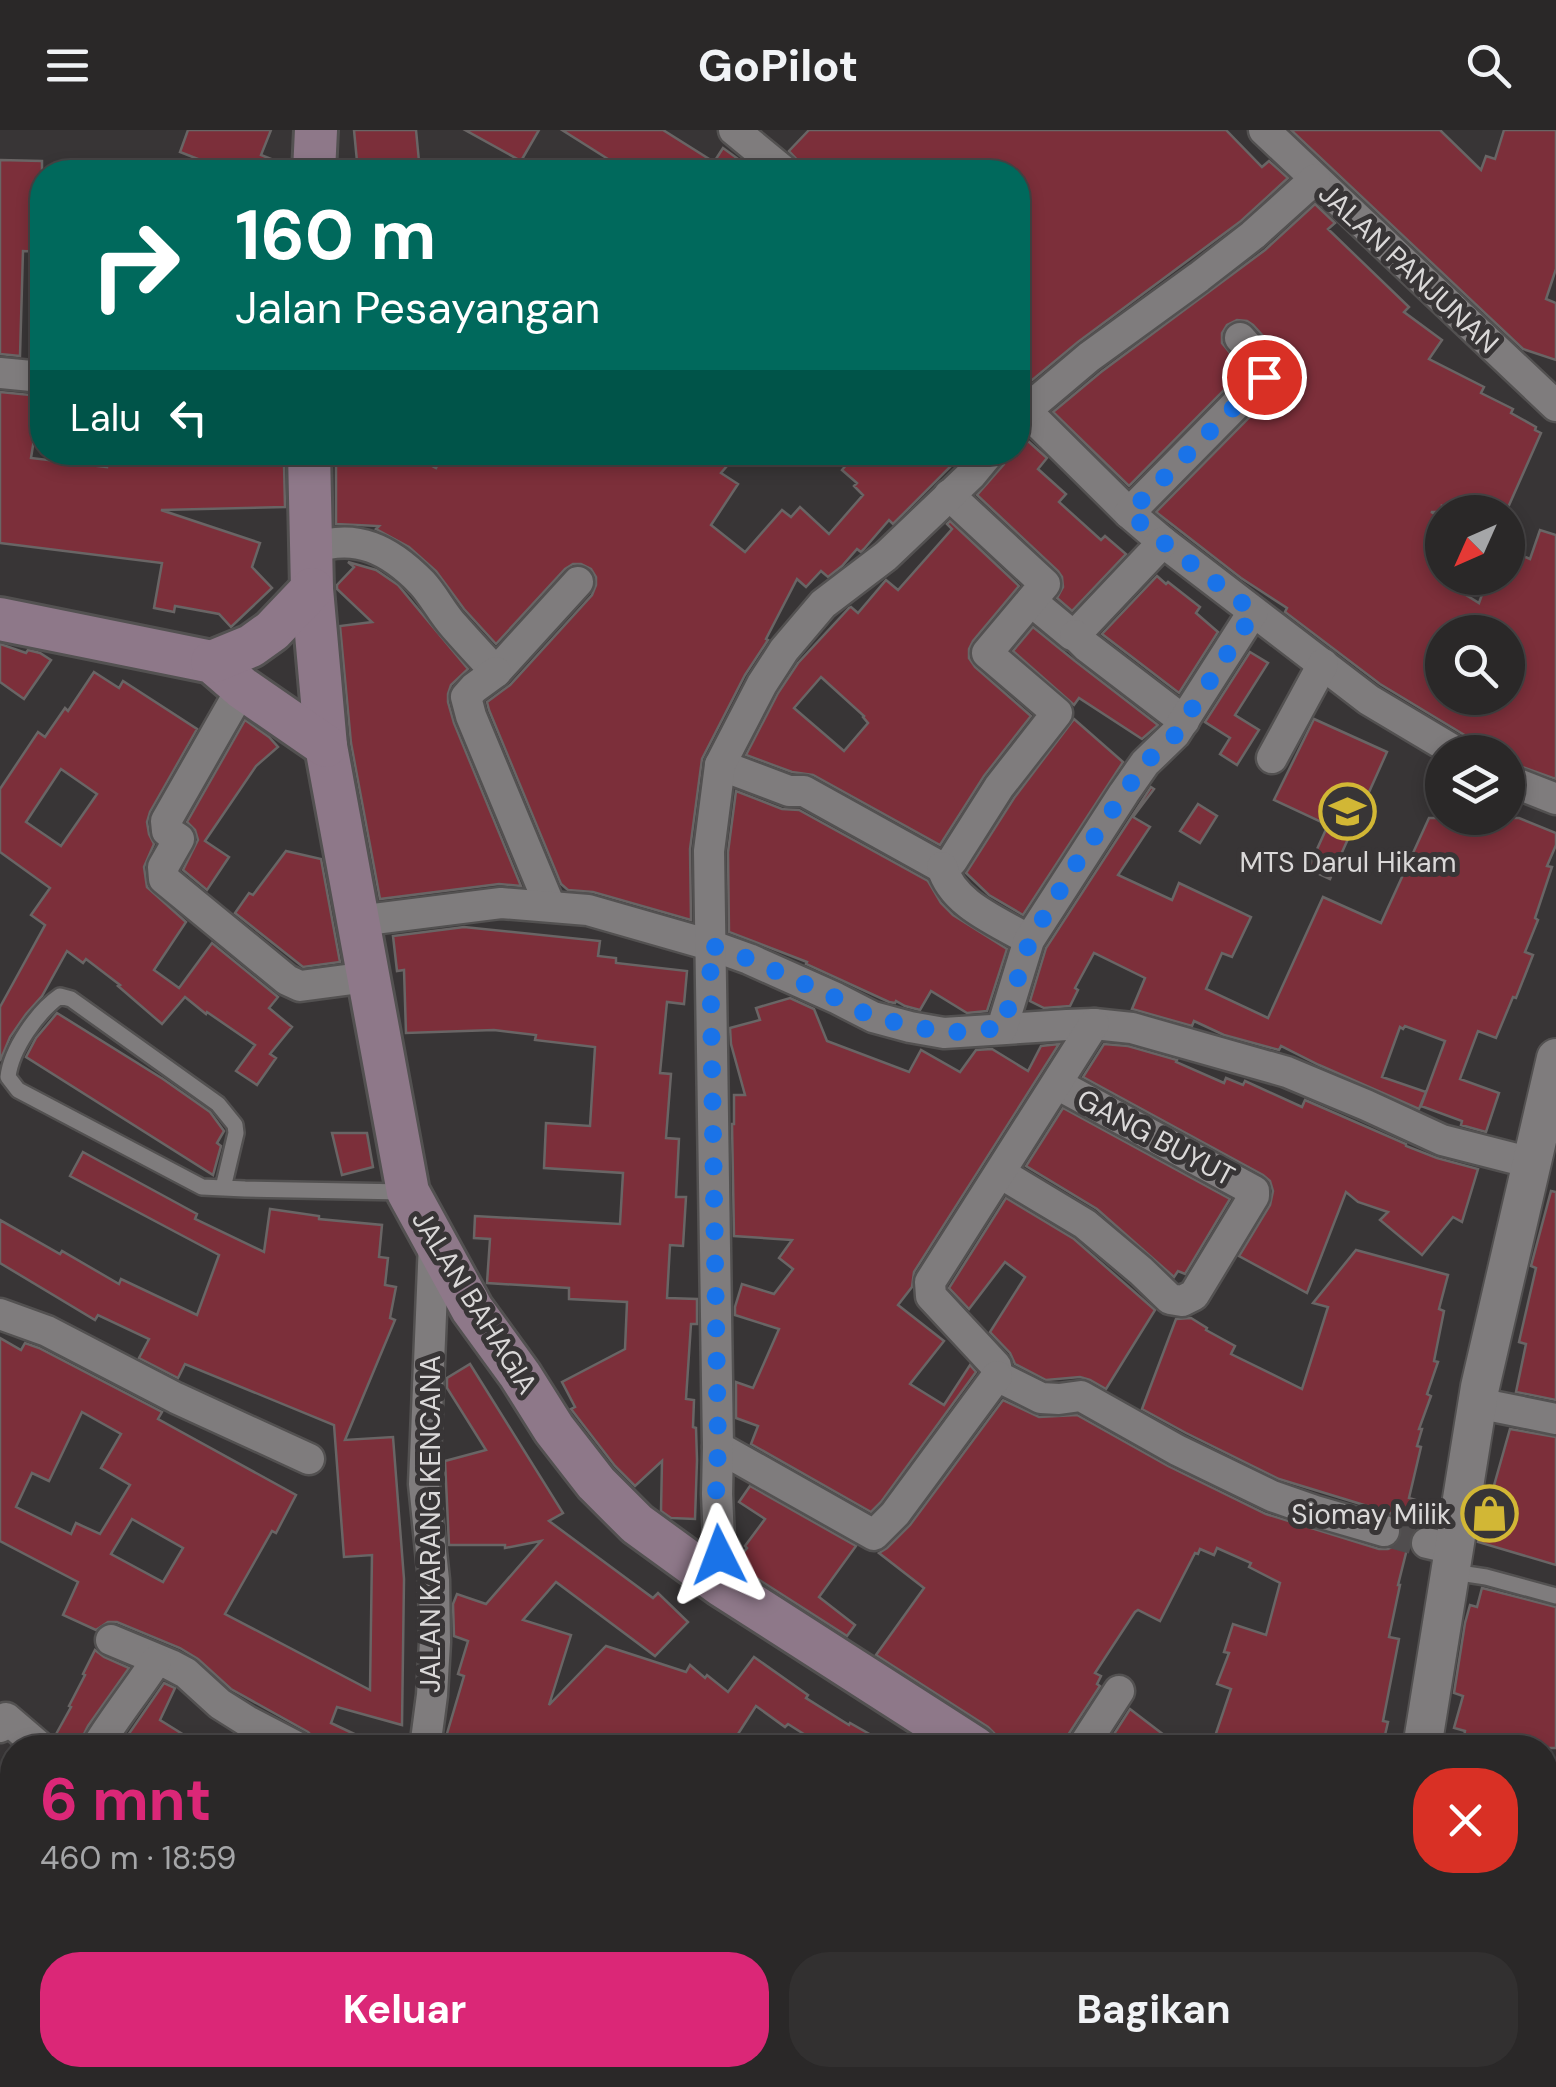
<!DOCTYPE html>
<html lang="id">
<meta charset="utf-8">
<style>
body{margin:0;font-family:"DM Sans",sans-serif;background:#323030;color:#f1f3f6;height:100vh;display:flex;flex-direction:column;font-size:38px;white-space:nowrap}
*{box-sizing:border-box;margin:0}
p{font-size:32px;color:#a5a6a8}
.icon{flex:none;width:55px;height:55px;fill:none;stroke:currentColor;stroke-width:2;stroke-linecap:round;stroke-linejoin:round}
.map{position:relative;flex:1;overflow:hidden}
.side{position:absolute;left:0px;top:1605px;width:1558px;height:352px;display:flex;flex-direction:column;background:#2a2828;border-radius:40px 40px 0 0;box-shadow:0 5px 15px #0003,0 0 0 2px #464445}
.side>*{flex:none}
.banner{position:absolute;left:30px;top:30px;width:1000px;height:305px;border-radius:40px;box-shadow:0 5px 15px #0003,0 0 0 2px #464445;background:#00695c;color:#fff;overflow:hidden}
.needle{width:65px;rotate:225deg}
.buttons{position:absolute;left:1425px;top:365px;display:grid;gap:20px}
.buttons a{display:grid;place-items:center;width:100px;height:100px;border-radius:50%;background:#2a2828;box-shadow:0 5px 15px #0003,0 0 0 2px #464445;font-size:50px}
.pin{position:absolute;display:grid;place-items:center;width:85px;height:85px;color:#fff;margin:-42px;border:5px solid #fff;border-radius:50%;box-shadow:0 2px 10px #0007}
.me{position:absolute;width:110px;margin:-55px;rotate:357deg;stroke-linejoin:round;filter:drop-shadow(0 0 8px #0008)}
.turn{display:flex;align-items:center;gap:35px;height:210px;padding:0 40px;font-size:45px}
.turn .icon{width:130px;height:130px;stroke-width:2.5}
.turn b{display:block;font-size:70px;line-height:85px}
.then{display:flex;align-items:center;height:95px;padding:0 40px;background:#0003;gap:20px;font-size:38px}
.round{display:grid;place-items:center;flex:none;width:105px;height:105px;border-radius:40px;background:#323030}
.head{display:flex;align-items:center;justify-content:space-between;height:170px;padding:0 40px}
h1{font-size:60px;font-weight:700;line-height:75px;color:#db2777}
.action{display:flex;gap:20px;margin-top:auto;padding:20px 40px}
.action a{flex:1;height:115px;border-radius:40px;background:#db2777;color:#fff;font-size:40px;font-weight:700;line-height:115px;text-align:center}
.action a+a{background:#323030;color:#f1f3f6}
header{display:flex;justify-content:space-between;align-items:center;height:130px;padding:0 40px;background:#2a2828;font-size:45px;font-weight:700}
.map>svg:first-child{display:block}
.building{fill:#7c2f3a;stroke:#696565;stroke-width:2.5;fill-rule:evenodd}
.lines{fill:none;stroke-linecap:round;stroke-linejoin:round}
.minor-tunnel{stroke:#504d4e;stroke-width:30;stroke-dasharray:30 15;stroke-linecap:butt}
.service-casing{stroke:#535151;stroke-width:20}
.minor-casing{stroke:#535151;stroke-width:35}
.tertiary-casing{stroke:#535151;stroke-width:42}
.secondary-casing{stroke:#535151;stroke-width:48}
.service{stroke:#7f7c7d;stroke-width:15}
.minor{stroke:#7f7c7d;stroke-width:30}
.tertiary{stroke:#7f7c7d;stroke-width:38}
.secondary{stroke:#8e7889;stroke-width:42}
.route{stroke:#1a73e8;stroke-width:18;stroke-dasharray:0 32.4}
.labels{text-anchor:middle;stroke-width:10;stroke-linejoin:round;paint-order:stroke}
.street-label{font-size:28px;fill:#dad8d8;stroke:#383536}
.poi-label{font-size:28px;fill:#dad8d8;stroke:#383536}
</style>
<header><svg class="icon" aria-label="menu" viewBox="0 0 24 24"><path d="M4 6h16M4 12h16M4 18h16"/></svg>GoPilot<svg class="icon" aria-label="search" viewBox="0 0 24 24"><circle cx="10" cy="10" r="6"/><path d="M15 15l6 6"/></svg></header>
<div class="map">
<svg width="1556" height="1957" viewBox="0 0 1556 1957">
<rect width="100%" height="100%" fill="#383536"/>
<g class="building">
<polygon points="188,0 271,0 261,25 289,36 289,42 231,42 180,22"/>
<polygon points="354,0 416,0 420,42 358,42"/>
<polygon points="465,0 539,0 521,31"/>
<polygon points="562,0 663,0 714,32 723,18 756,42 599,42 608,29"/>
<polygon points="809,0 1226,0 1262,37 1269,31 1288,48 1241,91 1078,212 1025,256 1018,255 1018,42 803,42 802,35 789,21"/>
<polygon points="1291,0 1440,0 1481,40 1486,26 1495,29 1504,0 1556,0 1556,139 1546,169 1556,173 1556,230 1523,219"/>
<polygon points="0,30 42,31 42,122 23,121 20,226 0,224"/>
<path d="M 1315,74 L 1335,93 L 1328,99 L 1409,177 L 1404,182 L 1442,210 L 1429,229 L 1484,257 L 1481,263 L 1513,279 L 1511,283 L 1536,297 L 1535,300 L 1541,303 L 1506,382 L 1456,382 L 1442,376 L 1442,382 L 1431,382 L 1442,388 L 1442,450 L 1479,473 L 1488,448 L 1508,448 L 1508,419 L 1530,429 L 1540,400 L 1556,405 L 1556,649 L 1508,632 L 1508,622 L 1478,622 L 1474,621 L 1472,612 L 1466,606 L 1380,554 L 1285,482 L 1287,478 L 1241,448 L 1156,382 L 1281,255 L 1286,243 L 1282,227 L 1253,195 L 1247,191 L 1237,190 L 1227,195 L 1222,203 L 1222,213 L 1244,240 L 1129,356 L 1053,282 L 1101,242 L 1265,120 ZM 1442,502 L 1508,502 L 1508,568 L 1442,568 Z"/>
<polygon points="0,262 41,266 31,328 107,337 109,322 130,322 190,332 191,322 240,322 238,334 284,333 285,377 161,380 260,413 252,437 272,458 231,497 219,484 175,476 174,482 154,478 162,433 0,413"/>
<polygon points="1028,311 1047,328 1038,339 1066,364 1059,372 1101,410 1105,406 1126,424 1072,481 1057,468 1063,457 1062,447 1058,441 977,365 1004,334 1008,322 1018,322"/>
<polygon points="336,322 406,322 436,338 444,322 739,322 721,343 738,354 711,395 745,422 782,380 791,387 800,377 829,404 863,365 854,356 857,353 842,340 857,322 965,322 893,394 889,390 864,419 861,422 857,419 842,436 828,447 821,441 806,457 797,449 766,509 768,510 745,545 702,629 690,719 691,790 593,762 568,760 561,754 489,580 487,572 510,555 592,465 596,455 596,447 591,439 581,434 573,434 565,439 496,514 464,479 436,441 409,417 376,399 379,396 336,394"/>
<path d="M 950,391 L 1019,456 L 973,511 L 969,519 L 969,528 L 975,537 L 1031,586 L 984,646 L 940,715 L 813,645 L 792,642 L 746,625 L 778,563 L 798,533 L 849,478 L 851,477 L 858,483 L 886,450 L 898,460 L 952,399 L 947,394 ZM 821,547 L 864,586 L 863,587 L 868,593 L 844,621 L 794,578 Z"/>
<polygon points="348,432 376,440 398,455 468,539 451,555 448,564 448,572 454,593 521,756 499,754 380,769 351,613 340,496 372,492 337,459 337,455 354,437"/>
<polygon points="1157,446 1166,454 1168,452 1200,477 1196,483 1218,502 1179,563 1102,504"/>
<polygon points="1033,497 1075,531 1158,595 1142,609 1079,568 1074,575 1013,521"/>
<polygon points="0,514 26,523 28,520 40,523 51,530 24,569 0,552"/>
<polygon points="1250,522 1268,533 1235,585 1259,600 1237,635 1220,624 1230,608 1205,592"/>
<path d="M 94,542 L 119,558 L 123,551 L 197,599 L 150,682 L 147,692 L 149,704 L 154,714 L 144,737 L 147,757 L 186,792 L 154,840 L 179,858 L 212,813 L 278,867 L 269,878 L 292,897 L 270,924 L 276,928 L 257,955 L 236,941 L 255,915 L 207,882 L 206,884 L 185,867 L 162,894 L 118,856 L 120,855 L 86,829 L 83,833 L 67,821 L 42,866 L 26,884 L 10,907 L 0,931 L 0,877 L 45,795 L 31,785 L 50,758 L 0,722 L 0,659 L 38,602 L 45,607 L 65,578 L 68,581 ZM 61,639 L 97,664 L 61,716 L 26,692 Z"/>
<polygon points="1074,589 1123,632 1023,785 989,765 966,743 1014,668"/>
<polygon points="1314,589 1387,622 1330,749 1308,739 1328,695 1274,670"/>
<polygon points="245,590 269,607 278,617 256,636 205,711 229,727 207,760 183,740 198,710 195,700 187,692"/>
<polygon points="1151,657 1154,659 1133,687 1150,697 1118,745 1172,770 1179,753 1251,787 1232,827 1222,823 1206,859 1268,888 1323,767 1381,793 1429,688 1508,688 1508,670 1515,673 1509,688 1519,688 1556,703 1556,715 1547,736 1552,737 1535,788 1538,790 1525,822 1533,825 1516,868 1513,867 1496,908 1478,901 1460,949 1499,963 1486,1002 1461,995 1462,991 1421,976 1445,911 1405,896 1403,899 1400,897 1382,947 1426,962 1419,979 1319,935 1281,916 1279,920 1224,905 1194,891 1192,896 1132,879 1145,848 1094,823 1075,858 1078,860 1070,876 1044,878 1030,871 1046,818"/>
<polygon points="736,661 782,679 799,680 928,751 941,773 953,785 1007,819 987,881 967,883 931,861 920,880 905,876 896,871 895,873 889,872 806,834 807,832 729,802 728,722"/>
<polygon points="1198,674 1217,686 1200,713 1180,701"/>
<polygon points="286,721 321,729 340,832 303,837 235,783 249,763 253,765"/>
<polygon points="464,797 600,811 598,826 616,828 616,833 687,841 684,874 667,872 660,943 671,944 666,1008 679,1009 676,1067 686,1067 683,1116 670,1115 667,1168 697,1169 697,1194 691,1194 686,1269 694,1270 693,1297 696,1298 697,1330 695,1389 671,1388 661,1381 662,1331 635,1356 615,1336 571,1279 575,1277 562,1252 625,1219 627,1172 569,1169 569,1158 487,1153 490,1109 474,1108 475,1086 620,1094 623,1043 544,1038 546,993 590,996 595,917 535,910 536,905 494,900 406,903 404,840 397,841 393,806"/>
<polygon points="790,868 814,879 827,911 909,942 921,920 960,942 976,920 992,919 1028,941 1041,916 1059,914 914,1142 912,1157 898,1175 944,1211 910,1254 944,1275 970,1235 976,1242 881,1372 871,1382 751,1314 758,1296 736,1288 736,1252 753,1258 779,1199 735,1185 735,1177 742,1154 774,1164 793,1139 779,1128 792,1110 734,1106 732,994 734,994 734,965 745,965 731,914 730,898 760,890 756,878"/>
<polygon points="57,883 163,949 210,982 224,1001 217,1013 221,1016 213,1045 26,927 36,908"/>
<polygon points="1104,914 1128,916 1177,930 1176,932 1224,953 1226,948 1243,955 1245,951 1302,977 1305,970 1406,1014 1406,1016 1437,1028 1478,1039 1462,1092 1453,1087 1422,1125 1380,1090 1388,1082 1358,1072 1346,1062 1307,1163 1239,1126 1270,1075 1273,1061 1270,1051 1263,1045 1083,947"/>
<polygon points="1063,978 1230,1069 1185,1144 1178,1141 1174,1147 1097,1079 1026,1036"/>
<polygon points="332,1003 367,1003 373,1037 342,1045"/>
<path d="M 83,1022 L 197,1084 L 195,1089 L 264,1122 L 270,1079 L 319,1086 L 319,1089 L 382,1095 L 379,1127 L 388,1128 L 385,1155 L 396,1157 L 390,1188 L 395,1190 L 345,1310 L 393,1307 L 404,1449 L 402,1595 L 337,1577 L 331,1593 L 384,1618 L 318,1618 L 315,1609 L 308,1602 L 231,1559 L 198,1529 L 180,1518 L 117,1492 L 108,1492 L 96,1500 L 63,1485 L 78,1452 L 0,1411 L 0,1208 L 21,1220 L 25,1213 L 39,1218 L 162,1282 L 158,1289 L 296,1365 L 276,1403 L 272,1401 L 225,1484 L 370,1560 L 372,1425 L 344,1427 L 334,1295 L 185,1234 L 178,1248 L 139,1228 L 149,1209 L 98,1185 L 95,1190 L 0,1133 L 0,1090 L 60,1124 L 62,1121 L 119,1154 L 121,1149 L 197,1185 L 219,1125 L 70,1046 ZM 82,1282 L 121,1304 L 101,1338 L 130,1355 L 100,1404 L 76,1393 L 71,1404 L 16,1377 L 32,1343 L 49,1351 ZM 132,1389 L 183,1418 L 163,1452 L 111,1424 Z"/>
<polygon points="1551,1061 1556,1062 1556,1270 1516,1262 1526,1214 1519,1212 1536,1138 1531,1136"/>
<polygon points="1006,1068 1074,1109 1155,1180 1106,1259 1090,1250 1080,1247 1046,1250 1015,1234 1010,1223 990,1202 1025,1147 1005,1132 969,1179 949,1158"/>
<polygon points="1356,1120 1448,1145 1439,1179 1444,1181 1434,1231 1438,1232 1427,1264 1431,1266 1419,1299 1422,1299 1417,1316 1421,1317 1409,1368 1419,1371 1398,1455 1400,1455 1389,1507 1399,1509 1383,1591 1388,1592 1382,1618 1211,1618 1231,1559 1217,1554 1229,1523 1224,1522 1233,1494 1266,1505 1280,1453 1249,1437 1251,1433 1217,1418 1214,1425 1200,1419 1198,1424 1195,1423 1160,1491 1138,1480 1135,1482 1095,1543 1101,1546 1097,1554 1100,1556 1066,1608 1063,1618 1011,1618 998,1612 997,1606 988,1597 876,1525 924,1458 879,1423 887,1418 910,1395 1003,1270 1039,1287 1077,1285 1168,1336 1266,1384 1379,1419 1388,1419 1396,1415 1402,1407 1402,1398 1398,1389 1390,1383 1279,1349 1186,1303 1142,1279 1176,1189 1191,1188 1207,1198 1206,1200 1235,1216 1231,1224 1302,1259 1328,1177 1313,1173"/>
<polygon points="470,1234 563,1383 549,1391 653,1468 658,1463 688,1492 655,1526 556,1452 523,1490 571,1505 549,1575 606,1516 686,1542 690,1535 705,1548 707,1545 728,1562 754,1527 808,1565 806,1568 849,1595 850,1593 894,1618 826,1618 788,1594 785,1597 756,1576 729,1618 483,1618 446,1607 464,1546 458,1544 468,1511 454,1506 453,1474 457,1464 486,1474 541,1411 505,1418 505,1415 449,1415 445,1331 486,1320 447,1258 447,1248"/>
<polygon points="1510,1299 1556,1307 1556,1435 1478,1412"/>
<polygon points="750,1356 856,1416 819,1467 855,1495 847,1506 739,1437 739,1428 747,1418 745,1416 765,1389 739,1372"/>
<polygon points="1482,1458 1556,1477 1556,1618 1462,1618 1465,1601 1454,1598 1463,1566 1454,1563 1465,1493 1470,1475 1477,1477"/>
<polygon points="95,1520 104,1527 129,1538 88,1596 77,1618 59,1618 55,1606 71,1577 69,1576 85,1545 83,1544"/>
<polygon points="164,1553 175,1558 160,1590 205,1618 119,1618"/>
<polygon points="1130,1579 1181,1618 1105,1618"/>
<polygon points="0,1928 12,1934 12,1945 25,1945 37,1957 0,1957"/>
</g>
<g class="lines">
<polyline class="minor-tunnel" points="1384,1401 1427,1413"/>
<defs>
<g id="service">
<path d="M 223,1058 L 236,1003 L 235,995 L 218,974 L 71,869 L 60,866 C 38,881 11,919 8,947 L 18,960 L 202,1057 L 245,1059 L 405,1062"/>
<polyline points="1453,1442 1486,1447 1556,1466"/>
<polyline points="1545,1677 1556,1681"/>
</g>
<g id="minor">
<polyline points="734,0 785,42"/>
<polyline points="1264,0 1556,276"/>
<polyline points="0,243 42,247"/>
<polyline points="1018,273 1129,383 1163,412 1369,570 1456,622"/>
<polyline points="1018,290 1025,281 1089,227 1199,147 1253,105 1315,49"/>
<polyline points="1129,383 1267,243 1267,238 1240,208"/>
<path d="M 311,419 C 356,402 390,420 422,453 C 434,466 442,483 454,496 C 468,512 482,527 496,542 L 578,452"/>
<polyline points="1031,471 1072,505 1075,505 1163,412"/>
<polyline points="1075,505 1086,516 1184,591"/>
<polyline points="496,542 474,558 466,567 471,586 550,776"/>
<polyline points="242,558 166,691 167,701 179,709 163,737 164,749 287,850 300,856 368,847"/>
<polyline points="1272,628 1323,534"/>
<polyline points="720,635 789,661 804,661 939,736 946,736 952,731 999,657 1057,583 987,523 1045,454 949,365"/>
<polyline points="1508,650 1556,669"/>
<path d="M 942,737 C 953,775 998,791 1029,810"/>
<polyline points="358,791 501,773 588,780 710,815 749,829 836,868 873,887 910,897 944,903 1067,895 1094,894 1132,898 1287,942 1366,975 1442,1010 1532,1033"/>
<polyline points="1002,898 1029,810 1124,663 1145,633 1175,604 1253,482"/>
<polyline points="1000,1043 1085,1094 1141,1141 1170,1169 1182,1171 1194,1165 1254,1066 1254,1061 1057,954"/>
<polyline points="0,1184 47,1201 176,1268 309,1329"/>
<polyline points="997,1246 996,1236 931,1166 930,1152 1094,894"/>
<polyline points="997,1246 1041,1268 1059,1269 1081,1266 1177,1320 1272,1366 1315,1381 1384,1401"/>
<polyline points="1477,1273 1556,1289"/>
<polyline points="718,1317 874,1405 895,1384 997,1246"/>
<polyline points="1427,1413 1453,1419"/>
<polyline points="721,1455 717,1364 718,1317 709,721 720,635 762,554 784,520 823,474 886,426 971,345 990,322"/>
<polyline points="111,1510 171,1535 186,1543 220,1574 247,1591 299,1618"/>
<polyline points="0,1597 6,1588 41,1618"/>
<path d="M 96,1618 C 115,1587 137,1560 156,1531"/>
<polyline points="425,1618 432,1565 435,1512 434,1450 424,1354 434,1112"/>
<polyline points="1082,1618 1119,1561"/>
<polyline points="0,1743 12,1755"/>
<polyline points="0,1906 12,1913"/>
<polyline points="64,1945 84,1957"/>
<polyline points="475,1945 491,1957"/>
<polyline points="680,1945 697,1957"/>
<polyline points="295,1957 301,1945"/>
<polyline points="540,1957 551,1945"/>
<polyline points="806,1957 818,1945"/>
</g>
<g id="tertiary">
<polyline points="1422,1618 1480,1257 1556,928"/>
<polyline points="1343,1957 1347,1945"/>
</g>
<g id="secondary">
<polyline points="314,42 316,0"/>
<polyline points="309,322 312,459 326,616 408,1062 472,1179 520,1245 554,1299 596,1353 637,1394 721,1455 975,1618"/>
<polyline points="0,489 212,532 242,558 326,616"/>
<polyline points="212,532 251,516 272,501 312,459"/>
<polyline points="1279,1945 1301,1957"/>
</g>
</defs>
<use href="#service" class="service-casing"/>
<use href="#minor" class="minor-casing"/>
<use href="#tertiary" class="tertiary-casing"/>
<use href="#secondary" class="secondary-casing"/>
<use href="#service" class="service"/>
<use href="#minor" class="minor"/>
<use href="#tertiary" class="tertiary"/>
<use href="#secondary" class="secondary"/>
</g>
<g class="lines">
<polyline class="route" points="719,1425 716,1364 718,1316 710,815 749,829 836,868 872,887 944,903 1002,898 1030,810 1076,734 1124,663 1145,633 1176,604 1254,482 1163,412 1129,383 1264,247"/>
</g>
<defs>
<symbol id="school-ring" viewBox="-11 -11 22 22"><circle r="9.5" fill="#383536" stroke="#d2b735" stroke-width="1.5"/><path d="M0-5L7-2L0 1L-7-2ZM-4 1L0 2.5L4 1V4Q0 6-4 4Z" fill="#d2b735"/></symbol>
<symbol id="shop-ring" viewBox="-11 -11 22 22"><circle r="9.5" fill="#383536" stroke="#d2b735" stroke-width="1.5"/><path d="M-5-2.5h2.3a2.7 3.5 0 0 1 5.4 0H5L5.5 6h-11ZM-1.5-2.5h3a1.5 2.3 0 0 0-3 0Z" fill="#d2b735"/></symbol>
</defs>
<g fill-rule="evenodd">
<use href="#school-ring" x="1316" y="650" width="63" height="63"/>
<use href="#shop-ring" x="1458" y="1352" width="63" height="63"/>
</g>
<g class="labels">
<g class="street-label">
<text transform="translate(1409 138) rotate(43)" y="10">JALAN PANJUNAN</text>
<text transform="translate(1156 1007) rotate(28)" y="10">GANG BUYUT</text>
<text transform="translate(475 1172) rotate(58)" y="10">JALAN BAHAGIA</text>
<text transform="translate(430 1394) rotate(-90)" y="10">JALAN KARANG KENCANA</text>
</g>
<g class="poi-label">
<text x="1348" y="742">MTS Darul Hikam</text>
<text x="1451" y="1394" text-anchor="end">Siomay Milik</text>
</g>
</g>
</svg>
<div class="buttons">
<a><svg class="needle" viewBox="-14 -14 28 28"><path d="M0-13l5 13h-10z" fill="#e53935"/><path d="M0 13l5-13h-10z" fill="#a5a6a8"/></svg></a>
<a><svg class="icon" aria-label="search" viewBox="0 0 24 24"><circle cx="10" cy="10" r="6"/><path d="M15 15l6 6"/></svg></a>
<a><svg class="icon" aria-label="layers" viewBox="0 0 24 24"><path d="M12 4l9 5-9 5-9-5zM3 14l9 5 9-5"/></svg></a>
</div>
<div class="pin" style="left:1264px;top:247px;background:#d93025"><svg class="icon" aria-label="arrive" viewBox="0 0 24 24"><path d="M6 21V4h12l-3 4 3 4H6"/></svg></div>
<svg class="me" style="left:719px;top:1425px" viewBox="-20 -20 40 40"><path d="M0-17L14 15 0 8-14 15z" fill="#1a73e8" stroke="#fff" stroke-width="4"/></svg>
<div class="banner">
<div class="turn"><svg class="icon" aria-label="right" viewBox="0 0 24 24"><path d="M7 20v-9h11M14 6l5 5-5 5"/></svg><div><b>160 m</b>Jalan Pesayangan</div></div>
<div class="then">Lalu<svg class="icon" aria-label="left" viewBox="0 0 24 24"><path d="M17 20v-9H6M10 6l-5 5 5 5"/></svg></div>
</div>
<section class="side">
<div class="head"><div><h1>6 mnt</h1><p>460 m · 18:59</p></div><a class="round" style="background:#d93025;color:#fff"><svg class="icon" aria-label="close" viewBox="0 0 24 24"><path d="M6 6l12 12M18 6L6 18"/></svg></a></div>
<div class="action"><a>Keluar</a><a>Bagikan</a></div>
</section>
</div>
